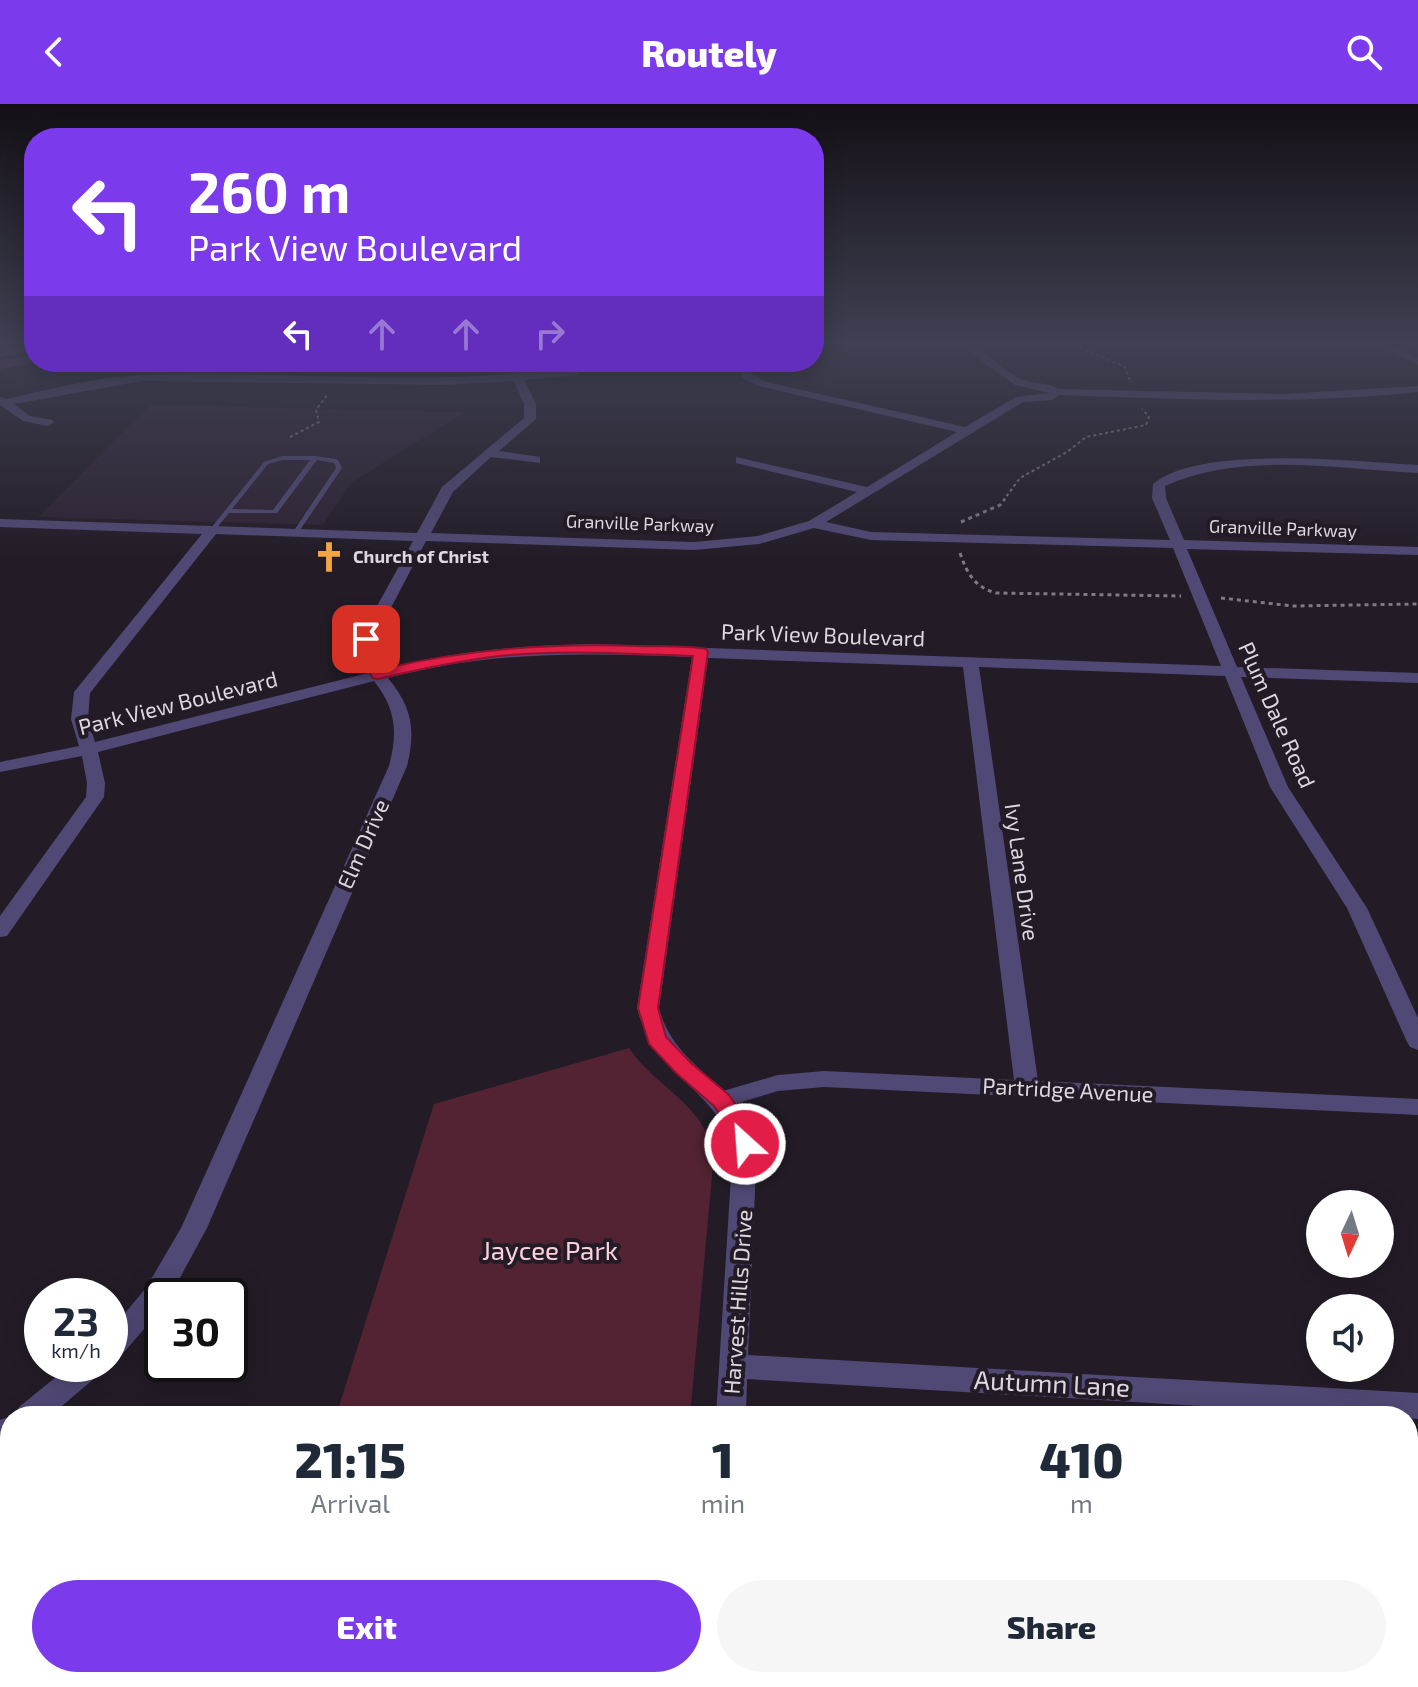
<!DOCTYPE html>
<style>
body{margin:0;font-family:"Exo 2",sans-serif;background:#f6f6f7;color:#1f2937;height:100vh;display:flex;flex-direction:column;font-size:30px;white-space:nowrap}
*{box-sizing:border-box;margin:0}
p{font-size:26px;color:#747a83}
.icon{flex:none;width:44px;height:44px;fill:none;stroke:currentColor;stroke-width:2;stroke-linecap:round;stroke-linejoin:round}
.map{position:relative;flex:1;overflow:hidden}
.drawer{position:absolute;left:0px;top:1302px;width:1418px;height:282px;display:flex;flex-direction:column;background:#fff;border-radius:32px 32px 0 0;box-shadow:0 4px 20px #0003}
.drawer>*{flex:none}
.top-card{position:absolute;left:24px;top:24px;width:800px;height:244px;border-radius:32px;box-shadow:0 4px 20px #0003;background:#7c3aed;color:#fff;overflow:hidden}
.needle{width:52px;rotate:184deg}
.fabs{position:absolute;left:1306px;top:1086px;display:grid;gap:16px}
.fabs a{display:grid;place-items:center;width:88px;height:88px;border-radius:50%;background:#fff;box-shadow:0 4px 20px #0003;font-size:40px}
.speed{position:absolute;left:24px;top:1174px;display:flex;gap:16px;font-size:40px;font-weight:700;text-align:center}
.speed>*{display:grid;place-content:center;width:104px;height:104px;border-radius:50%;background:#fff;box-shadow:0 4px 20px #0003;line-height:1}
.speed small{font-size:20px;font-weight:400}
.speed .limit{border:4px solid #111;border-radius:12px;background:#fff;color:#111}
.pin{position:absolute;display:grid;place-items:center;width:68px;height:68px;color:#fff;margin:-34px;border-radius:16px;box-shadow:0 4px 12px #0006}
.me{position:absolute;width:88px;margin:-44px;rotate:334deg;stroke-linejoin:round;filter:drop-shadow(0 0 6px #0008)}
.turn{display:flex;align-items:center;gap:28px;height:168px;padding:0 32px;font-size:36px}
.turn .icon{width:104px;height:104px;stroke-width:2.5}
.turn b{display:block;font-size:56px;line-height:68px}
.lanes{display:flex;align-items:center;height:76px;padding:0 32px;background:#0003;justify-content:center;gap:40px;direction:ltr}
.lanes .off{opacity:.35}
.eta{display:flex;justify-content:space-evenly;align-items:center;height:136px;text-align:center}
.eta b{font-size:48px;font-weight:800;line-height:56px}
.primary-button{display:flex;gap:16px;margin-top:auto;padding:16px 32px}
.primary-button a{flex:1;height:92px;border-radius:48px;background:#7c3aed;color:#fff;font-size:32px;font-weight:800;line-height:92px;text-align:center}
.primary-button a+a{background:#f6f6f7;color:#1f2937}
header{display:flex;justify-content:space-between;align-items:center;height:104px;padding:0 32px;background:#7c3aed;color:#fff;font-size:36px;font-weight:800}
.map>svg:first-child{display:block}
.built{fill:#2e2333}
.green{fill:#532333}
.building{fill:#6c335e}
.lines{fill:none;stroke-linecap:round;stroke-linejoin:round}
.path-far1{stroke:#7f7982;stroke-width:2;stroke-dasharray:3 3;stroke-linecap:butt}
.path{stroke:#7f7982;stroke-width:3;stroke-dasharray:4 4;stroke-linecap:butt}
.lane{fill:#514975;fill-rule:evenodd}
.street{fill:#514975;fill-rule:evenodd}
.route{fill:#e11d48;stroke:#92132f;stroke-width:2}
.labels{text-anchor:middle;stroke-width:8;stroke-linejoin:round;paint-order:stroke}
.far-street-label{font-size:18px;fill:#ddd8e0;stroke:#231c27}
.far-poi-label{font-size:18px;font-weight:bold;fill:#ddd8e0;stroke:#231c27;text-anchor:start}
.street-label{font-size:22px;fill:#ddd8e0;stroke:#231c27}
.near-park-label{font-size:26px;fill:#fbcfdb;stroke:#231c27}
.near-street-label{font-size:26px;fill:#ddd8e0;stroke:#231c27}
</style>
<header><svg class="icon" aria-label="back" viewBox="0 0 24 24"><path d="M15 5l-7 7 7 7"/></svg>Routely<svg class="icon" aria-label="search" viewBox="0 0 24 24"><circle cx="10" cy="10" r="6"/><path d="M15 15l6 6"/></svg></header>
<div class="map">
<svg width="1418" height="1583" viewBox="0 0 1418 1583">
<rect width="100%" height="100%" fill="#231c27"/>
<polygon class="built" points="150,301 161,301 465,308 351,379 323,421 38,413"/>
<path class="green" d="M 629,944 C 655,983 704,1000 714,1050 L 690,1312 L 336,1312 L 434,1000 Z"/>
<polygon class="building" points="34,251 34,258 44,258 0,265 0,256"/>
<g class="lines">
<g class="path-far1">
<polyline points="1063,237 1124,262 1130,276"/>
<polyline points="290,333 319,318 316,306 328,290"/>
<polyline points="1003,397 1020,374 1067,348 1086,333 1146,321 1149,313 1142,305"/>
</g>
<g class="path">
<polyline points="961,418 1000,401 1005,395"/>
<path d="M 960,449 C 967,469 974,483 996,489 L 1181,492"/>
<polyline points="1221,494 1293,502 1418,500"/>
</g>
<path class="lane" d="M 282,352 L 315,352 L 336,355 L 338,356 L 342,364 L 298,429 L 293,428 L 336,364 L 334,359 L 317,356 L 277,409 L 229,409 L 215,426 L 211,426 L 211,424 L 264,358 ZM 282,356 L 310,356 L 273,406 L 232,405 L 268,360 Z"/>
<g class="street">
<path d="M 954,237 C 981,237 998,265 1021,275 C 1033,281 1047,277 1058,285 L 1283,290 L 1418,282 L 1418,288 C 1298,301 1179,295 1059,291 L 1052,296 L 1023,298 L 826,418 L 871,428 L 1170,436 L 1152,394 L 1153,380 C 1199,340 1357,358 1418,361 L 1418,369 C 1337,365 1241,347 1165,382 L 1166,394 L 1184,436 L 1418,443 L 1418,451 L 1187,445 L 1237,563 L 1418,569 L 1418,579 L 1241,573 L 1288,683 L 1367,804 L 1418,914 L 1418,946 L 1410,943 L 1407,938 L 1347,804 L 1270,683 L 1225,572 L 979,563 L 1038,977 L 1418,995 L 1418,1011 L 824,983 L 778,987 L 735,1000 L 757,1040 L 748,1251 L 1418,1289 L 1418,1315 L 747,1275 L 746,1312 L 716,1312 L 733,1040 C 711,984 652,966 637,904 L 692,553 C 584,549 495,546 388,574 C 412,603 416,626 407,662 L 207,1124 L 170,1192 L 162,1192 L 162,1204 L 120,1253 L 110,1257 L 110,1227 L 146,1184 L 181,1124 L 389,662 C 398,628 396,605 374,577 L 98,648 L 105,679 L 104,693 L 7,832 L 0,833 L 0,812 L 86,693 L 87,679 L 82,652 L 0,668 L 0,658 L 79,642 L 71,615 L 74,588 L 202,430 L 0,423 L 0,415 L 417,429 L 442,383 L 524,314 L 524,300 L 514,277 L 447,281 L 142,277 L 14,300 L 30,312 L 52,316 L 54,318 L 48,322 L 23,317 L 0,301 L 0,293 L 6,295 C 51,285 99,272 145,271 C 267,267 389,279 512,270 L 511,258 L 521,258 L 522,269 L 574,266 L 579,269 L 578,271 L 524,276 L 536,300 L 536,315 L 499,347 L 540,353 L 540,359 L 491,353 L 453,388 L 431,429 L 694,438 L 758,432 L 809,417 L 857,388 L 736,359 L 736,353 L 867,383 L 957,328 L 759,282 L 742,274 L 741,258 L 751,258 L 751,270 L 767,278 L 965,323 L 1016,293 L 1049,289 L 1015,281 ZM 814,424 L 871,436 L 1173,444 L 1221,562 L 594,540 C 516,542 458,546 382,566 L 373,551 L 372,540 L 426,437 L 694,446 L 759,440 ZM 216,430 L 413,437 L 356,540 L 357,551 L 368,569 L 95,638 L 88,615 L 90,589 ZM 708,554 L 963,563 L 1014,976 L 824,967 L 778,971 L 723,987 C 696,960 669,943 659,904 Z"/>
<polygon points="1368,237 1382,237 1418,254 1418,261"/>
<polygon points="34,242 34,248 0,253 0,247"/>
<polygon points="72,1260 106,1260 102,1268 50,1312 14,1312 19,1303"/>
<polygon points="10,1312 10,1341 1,1345 10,1348 10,1383 0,1379 0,1316"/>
<polygon points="378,1574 413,1574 417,1583 382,1583"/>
<polygon points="713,1574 747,1574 748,1583 714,1583"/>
</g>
</g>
<linearGradient id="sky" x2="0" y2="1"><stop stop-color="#130f15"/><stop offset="0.52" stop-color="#3f4052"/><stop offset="1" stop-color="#3f4052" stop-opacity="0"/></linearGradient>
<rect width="1418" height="459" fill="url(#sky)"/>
<path class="route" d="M 366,530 L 373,535 L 371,550 L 382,565 C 469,545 549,539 638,542 C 660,543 684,541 706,545 L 708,548 L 658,904 L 666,933 L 691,959 L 729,991 L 748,1019 L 756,1040 L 753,1046 L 738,1046 L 727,1021 L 714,1002 L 676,969 L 649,940 L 638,904 L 693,552 C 629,550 564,545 500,552 C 459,557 419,565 378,575 L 373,574 L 357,550 L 359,535 Z"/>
<defs>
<symbol id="church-bare" viewBox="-9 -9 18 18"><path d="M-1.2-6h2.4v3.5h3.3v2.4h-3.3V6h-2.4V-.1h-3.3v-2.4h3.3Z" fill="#f2a542" stroke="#231c27" stroke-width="2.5" paint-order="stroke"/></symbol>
</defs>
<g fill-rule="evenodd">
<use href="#church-bare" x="307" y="431" width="44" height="44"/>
</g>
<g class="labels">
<g class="far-street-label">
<text transform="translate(640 420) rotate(2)" y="6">Granville Parkway</text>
<text transform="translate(1283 425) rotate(2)" y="6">Granville Parkway</text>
</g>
<g class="far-poi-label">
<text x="353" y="459">Church of Christ</text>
</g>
<g class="street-label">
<text transform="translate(823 531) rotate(2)" y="8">Park View Boulevard</text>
<text transform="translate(178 599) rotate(-14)" y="8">Park View Boulevard</text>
<text transform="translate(1277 611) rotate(66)" y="8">Plum Dale Road</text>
<text transform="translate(363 740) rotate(-66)" y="8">Elm Drive</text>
<text transform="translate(1022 768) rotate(82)" y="8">Ivy Lane Drive</text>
<text transform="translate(1068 986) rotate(3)" y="8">Partridge Avenue</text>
<text transform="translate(738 1198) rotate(-86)" y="8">Harvest Hills Drive</text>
</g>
<g class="near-park-label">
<text x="550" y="1156">Jaycee Park</text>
</g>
<g class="near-street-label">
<text transform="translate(1052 1280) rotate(3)" y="9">Autumn Lane</text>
</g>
</g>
</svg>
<div class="fabs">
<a><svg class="needle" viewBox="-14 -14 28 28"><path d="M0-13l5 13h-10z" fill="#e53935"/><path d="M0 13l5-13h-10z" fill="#747a83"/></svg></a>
<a><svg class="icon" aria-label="sound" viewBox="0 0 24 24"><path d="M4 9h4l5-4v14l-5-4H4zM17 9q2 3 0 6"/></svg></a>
</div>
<div class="speed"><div>23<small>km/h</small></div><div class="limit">30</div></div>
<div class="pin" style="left:366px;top:535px;background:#d93025"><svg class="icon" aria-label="arrive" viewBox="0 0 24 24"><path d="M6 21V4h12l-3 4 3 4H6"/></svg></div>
<svg class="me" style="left:745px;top:1040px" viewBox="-20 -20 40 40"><circle r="17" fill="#e11d48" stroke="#fff" stroke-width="3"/><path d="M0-11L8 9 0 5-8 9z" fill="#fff"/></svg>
<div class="top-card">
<div class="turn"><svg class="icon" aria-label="left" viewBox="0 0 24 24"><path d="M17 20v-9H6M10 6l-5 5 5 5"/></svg><div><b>260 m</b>Park View Boulevard</div></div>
<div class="lanes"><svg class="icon" aria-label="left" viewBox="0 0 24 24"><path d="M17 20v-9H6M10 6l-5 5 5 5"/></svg><svg class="icon off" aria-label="ahead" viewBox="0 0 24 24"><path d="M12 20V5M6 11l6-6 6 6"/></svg><svg class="icon off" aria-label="ahead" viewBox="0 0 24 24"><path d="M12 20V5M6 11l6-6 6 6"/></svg><svg class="icon off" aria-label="right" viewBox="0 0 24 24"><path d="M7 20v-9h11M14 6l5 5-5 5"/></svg></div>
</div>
<section class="drawer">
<div class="eta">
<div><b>21:15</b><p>Arrival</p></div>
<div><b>1</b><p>min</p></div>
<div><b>410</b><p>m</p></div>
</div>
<div class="primary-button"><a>Exit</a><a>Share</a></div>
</section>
</div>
